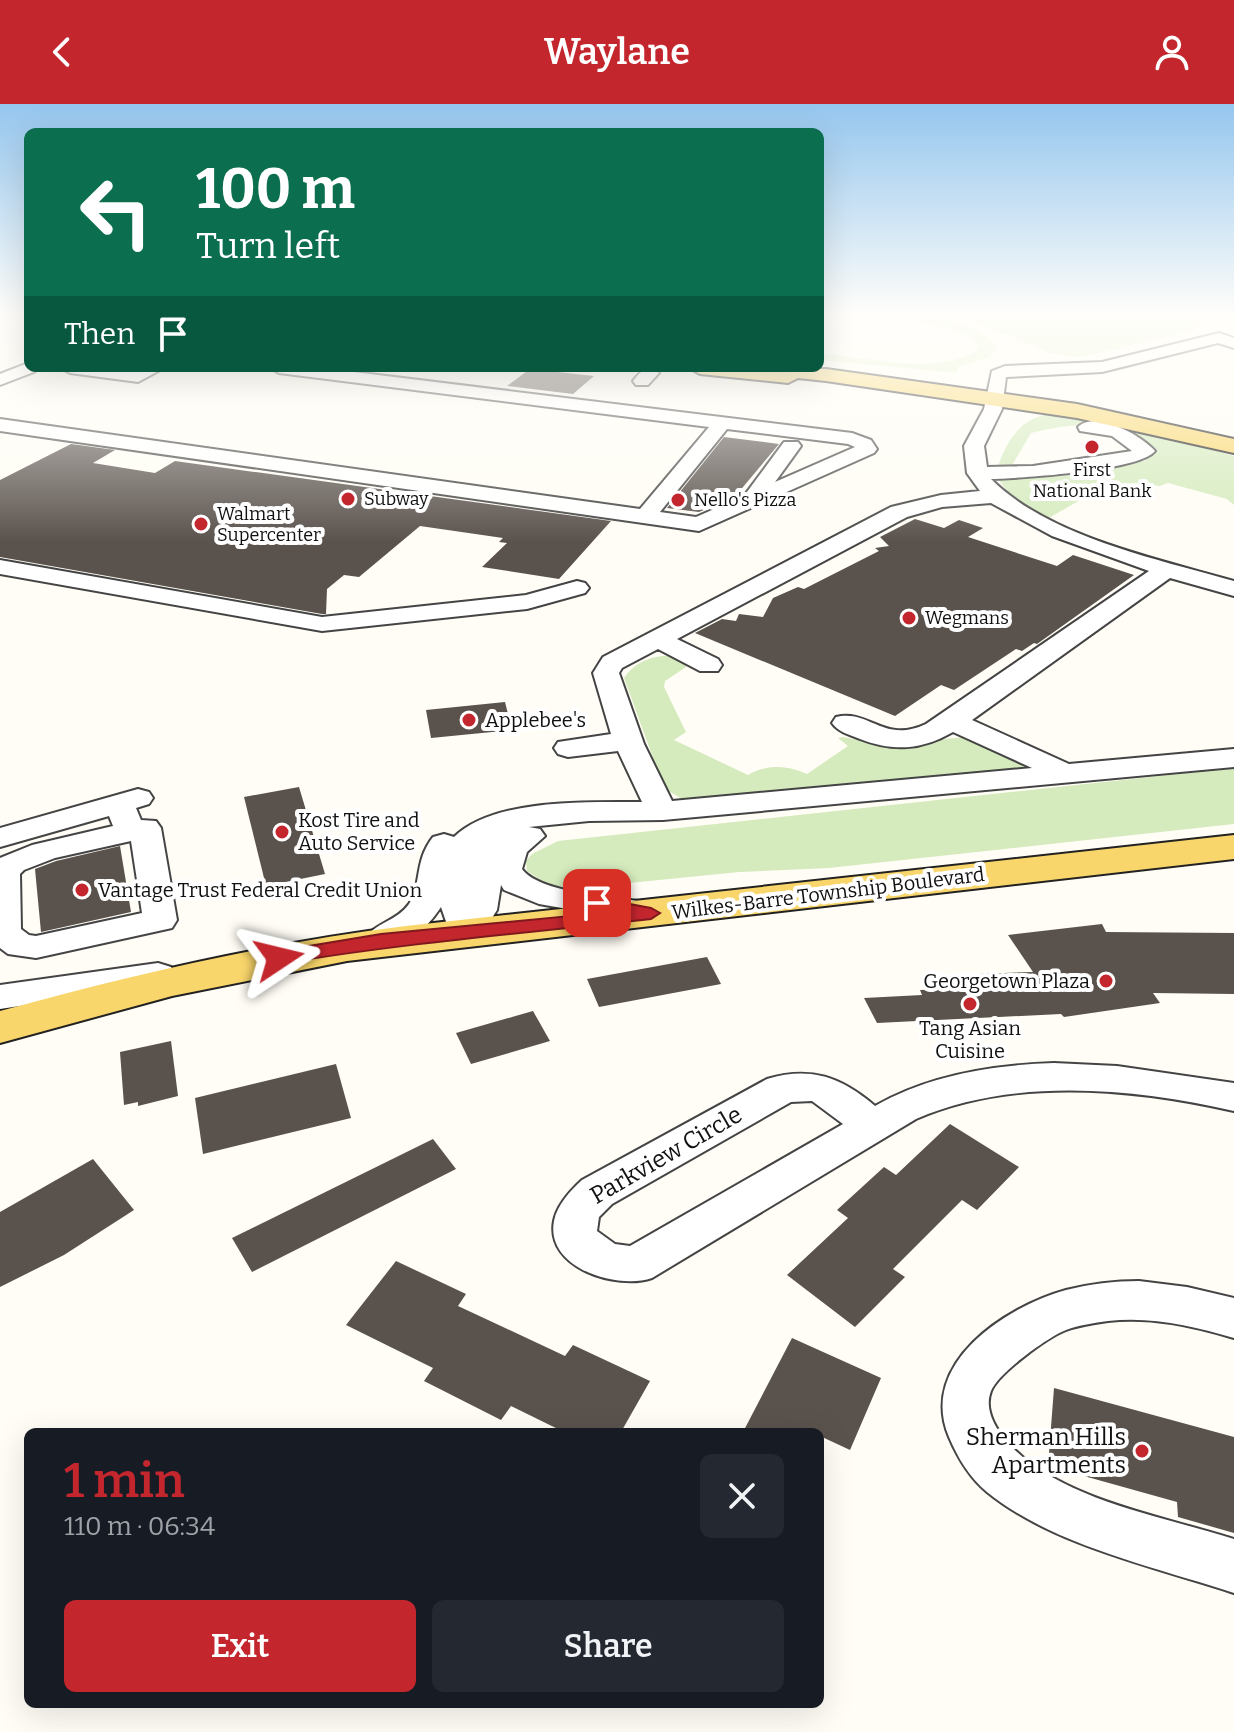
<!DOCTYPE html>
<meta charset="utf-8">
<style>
body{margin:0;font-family:Bitter,serif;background:#242831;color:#f1f3f6;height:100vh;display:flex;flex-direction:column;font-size:30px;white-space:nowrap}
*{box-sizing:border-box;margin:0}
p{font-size:26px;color:#9ea1a6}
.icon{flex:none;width:44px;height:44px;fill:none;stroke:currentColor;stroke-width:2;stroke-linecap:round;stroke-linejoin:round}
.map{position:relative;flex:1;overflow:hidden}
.drawer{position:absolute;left:24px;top:1324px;width:800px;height:280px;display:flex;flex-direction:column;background:#171b24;border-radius:12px;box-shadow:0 8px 32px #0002}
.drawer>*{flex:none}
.top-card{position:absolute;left:24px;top:24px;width:800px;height:244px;border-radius:12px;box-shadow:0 8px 32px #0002;background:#0b6e4f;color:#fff;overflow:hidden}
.pin{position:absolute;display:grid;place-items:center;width:68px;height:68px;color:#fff;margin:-34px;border-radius:16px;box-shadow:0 4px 12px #0006}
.me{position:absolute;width:88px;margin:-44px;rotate:80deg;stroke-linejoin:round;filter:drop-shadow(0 0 6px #0008)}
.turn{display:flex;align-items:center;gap:28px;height:168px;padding:0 40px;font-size:36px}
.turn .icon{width:104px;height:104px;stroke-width:2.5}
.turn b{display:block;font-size:56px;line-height:68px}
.then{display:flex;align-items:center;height:76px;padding:0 40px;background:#0003;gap:16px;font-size:30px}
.round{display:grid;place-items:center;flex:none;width:84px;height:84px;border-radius:12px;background:#242831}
.head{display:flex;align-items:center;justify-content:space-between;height:136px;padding:0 40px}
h1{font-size:48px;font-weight:600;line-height:60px;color:#c4262e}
.cta{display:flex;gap:16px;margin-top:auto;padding:16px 40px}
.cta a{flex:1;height:92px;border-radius:12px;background:#c4262e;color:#fff;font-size:32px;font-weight:600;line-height:92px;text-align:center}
.cta a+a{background:#242831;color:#f1f3f6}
header{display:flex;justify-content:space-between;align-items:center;height:104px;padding:0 40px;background:#c4262e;color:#fff;font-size:36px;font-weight:600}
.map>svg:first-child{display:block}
.green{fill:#d5ebbd}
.pitch{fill:#e6f2cf}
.building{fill:#5a524d}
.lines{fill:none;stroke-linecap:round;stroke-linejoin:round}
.minor-casing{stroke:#444;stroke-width:4}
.major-casing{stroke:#222;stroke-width:4}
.minor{fill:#fff;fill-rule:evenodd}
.major{fill:#f9d66b;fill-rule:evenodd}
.route{fill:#c4262e;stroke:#7f191e;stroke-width:2}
.poi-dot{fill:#c4262e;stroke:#fff;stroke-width:3}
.labels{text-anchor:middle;stroke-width:8;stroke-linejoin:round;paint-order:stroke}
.far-poi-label{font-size:18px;fill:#111;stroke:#fff;text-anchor:start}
.poi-label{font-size:20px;fill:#111;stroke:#fff;text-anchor:start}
.street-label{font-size:20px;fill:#111;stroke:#fff}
.near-street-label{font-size:24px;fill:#111;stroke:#fff}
.near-poi-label{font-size:24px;fill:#111;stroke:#fff;text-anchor:end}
</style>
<header><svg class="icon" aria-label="back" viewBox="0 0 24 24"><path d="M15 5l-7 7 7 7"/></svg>Waylane<svg class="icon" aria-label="person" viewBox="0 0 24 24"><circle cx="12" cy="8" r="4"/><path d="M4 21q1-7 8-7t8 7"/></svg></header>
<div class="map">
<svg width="1234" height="1628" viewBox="0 0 1234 1628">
<rect width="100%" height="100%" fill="#fffdf5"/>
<g class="green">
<path d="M 1057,310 L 1182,337 L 1234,352 L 1234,401 L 1227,395 L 1168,379 L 1160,382 L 1133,379 L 1112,386 L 1101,384 L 1047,415 L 1013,394 L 997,374 L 1144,357 L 1155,349 C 1127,313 1070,319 1031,329 L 1011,363 L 998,362 C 1008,334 1024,309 1057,310 Z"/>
<path d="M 668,552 L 685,557 L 686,563 L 665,577 L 664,583 L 686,628 L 674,636 L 748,671 C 767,660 787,661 807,670 L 848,642 L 838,634 L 843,633 L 907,645 L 945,635 L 964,633 L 1024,659 L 1025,663 L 1023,666 L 691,697 L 682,695 L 664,684 L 624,574 C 633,560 651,551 668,552 Z"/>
<polygon points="1234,664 1234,720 829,764 739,768 569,785 549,782 527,767 526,757 532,750 558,737"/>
</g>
<g class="pitch">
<path d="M 820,210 C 861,210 973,206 997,242 L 990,253 L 958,263 L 957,269 L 820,256 L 820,249 C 869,254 928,270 974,249 L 979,241 C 954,210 858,218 820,210 Z"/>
<polygon points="958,210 1187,210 1201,220 1197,225 1082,253 1052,250"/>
</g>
<g class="building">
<polygon points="530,265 594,272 573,290 507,282"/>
<polygon points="724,333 779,340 738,389 723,387 711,403 699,408 667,404"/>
<polygon points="71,340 115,346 93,359 155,369 175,357 611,417 559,475 482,463 507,439 499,438 503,434 420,422 359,473 344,471 327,485 326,510 322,510 0,453 0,376"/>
<polygon points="915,415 944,424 959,416 983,424 968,433 1057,462 1073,451 1134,471 1037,540 1034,539 1022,547 1016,545 954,586 941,581 895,612 695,529 722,515 736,517 739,510 763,513 773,494 798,483 804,485 879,447 875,444 889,442 880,433"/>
<polygon points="505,598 512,626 431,634 426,606"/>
<polygon points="299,683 325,770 266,782 244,693"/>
<polygon points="120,742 131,808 41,828 35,765 56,757"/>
<polygon points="1102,820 1106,828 1234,829 1234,890 1153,889 1160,899 1064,913 1061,910 877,919 864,894 922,891 920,886 983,884 974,870 1033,868 1008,831"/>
<polygon points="707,853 721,880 599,903 587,875"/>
<polygon points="533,907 550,937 471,960 456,929"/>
<polygon points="171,937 178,992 138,1002 138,998 124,1001 120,948"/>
<polygon points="336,960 351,1014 203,1050 195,994"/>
<polygon points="950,1020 1019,1063 977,1106 962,1096 893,1165 905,1173 855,1223 787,1171 848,1114 837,1106 884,1063 896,1071"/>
<polygon points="433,1035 456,1065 252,1168 232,1134"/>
<polygon points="93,1055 134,1106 64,1151 0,1183 0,1108"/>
<polygon points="396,1157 466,1190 458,1202 565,1252 573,1241 650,1277 621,1328 564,1328 511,1302 501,1316 424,1277 433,1264 346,1221"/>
<polygon points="792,1234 881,1274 850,1346 820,1332 820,1328 743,1328"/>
<polygon points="1054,1284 1234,1333 1234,1429 1178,1413 1177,1398 1048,1362"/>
</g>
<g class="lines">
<defs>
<g id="minor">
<path d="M 1219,229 L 1234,234 L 1234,244 L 1218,239 L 1102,268 L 1006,273 L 1002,305 L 984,342 L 987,363 L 1033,362 L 1132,347 L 1112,332 L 1080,327 L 1078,323 C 1096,306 1141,331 1155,347 C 1139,367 1021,374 991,375 C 1049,433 1157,455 1234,477 L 1234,492 L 1170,474 L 972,616 L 1069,660 L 1234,645 L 1234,663 L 663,716 L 589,717 L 529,723 L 540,725 L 545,732 L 527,748 L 522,765 C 542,792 626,792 659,801 L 664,808 L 659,815 L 647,819 L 539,800 L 504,786 L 501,781 L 497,806 L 477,838 L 465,841 L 453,838 L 441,803 C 426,826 398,852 369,844 L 364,836 C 374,819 397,817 409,800 C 422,780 414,757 433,733 L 444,730 L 454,733 C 494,694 589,698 642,698 L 618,647 L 568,653 L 558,650 L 554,644 L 558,638 L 611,630 L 593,569 L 603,553 L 891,403 L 941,391 L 980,387 L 967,369 L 964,342 L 984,305 L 992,267 L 1005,262 L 1102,258 ZM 991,399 L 1052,432 L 1149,467 L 926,620 C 883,640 870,605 836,613 L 832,619 C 838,628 850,631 860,635 C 893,648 922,646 953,628 L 1032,664 L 672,697 L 644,640 L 619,569 L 622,564 L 658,545 L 700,567 L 718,567 L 722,561 L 718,555 L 677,535 L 907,413 L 942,403 Z"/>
<polygon points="28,259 28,264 37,264 34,268 0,281 0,270"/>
<polygon points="61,264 135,267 142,264 164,264 138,278 70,269"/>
<path d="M 270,264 L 321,264 L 852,329 L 871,336 L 877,345 L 874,349 L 699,427 L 0,327 L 0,315 L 640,405 L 709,323 L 279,269 ZM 727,325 L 848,340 L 855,343 L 775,378 L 801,342 L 798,338 L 784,338 L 744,392 L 696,413 L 660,408 Z"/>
<path d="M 651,264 L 659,269 L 648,281 L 636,281 L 633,277 C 638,270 643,265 651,264 Z"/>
<polygon points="0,456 322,513 526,491 577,477 585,479 589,484 585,489 527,505 322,527 0,470"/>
<path d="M 138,685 L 149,688 L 153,694 L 149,700 L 136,704 L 141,716 L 156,717 L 161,724 L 177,816 L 172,824 L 36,854 L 8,850 L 0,844 L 0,754 L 32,741 L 113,722 L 109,712 L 0,743 L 0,724 ZM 131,737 L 142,809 L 36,832 L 29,831 L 21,825 L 20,770 L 24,766 L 55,754 Z"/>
<polygon points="158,859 171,863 176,871 171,879 0,905 0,881"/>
<path d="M 1054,959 L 1117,962 L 1234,979 L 1234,1007 C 1133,984 1012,973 916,1015 L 652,1174 C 617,1186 545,1164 554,1117 C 557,1101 570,1087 582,1076 L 767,975 C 811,962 841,973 875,1002 C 929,971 992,961 1054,959 ZM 812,997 L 843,1020 L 630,1142 L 615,1140 L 597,1127 L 599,1113 L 612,1100 L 791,998 Z"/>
<path d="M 1139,1177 L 1187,1183 L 1234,1194 L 1234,1234 C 1193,1222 1151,1212 1108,1217 C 1094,1219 1079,1221 1066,1226 C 1048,1233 998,1269 991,1287 C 983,1307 998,1329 1011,1342 C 1062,1396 1165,1413 1234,1435 L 1234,1489 C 1155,1463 1052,1441 987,1388 C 969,1373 958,1354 949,1333 C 918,1260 1005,1203 1066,1186 C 1090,1180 1114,1177 1139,1177 Z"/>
</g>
<g id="major">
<polygon points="689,264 826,265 1077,300 1234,335 1234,349 1077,314 826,277 798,274 788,279 700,270"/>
<path d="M 1234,731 L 1234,755 L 347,857 L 172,892 L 0,939 L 0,907 C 134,870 268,839 406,822 Z"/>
</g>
</defs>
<use href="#minor" class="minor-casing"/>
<use href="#major" class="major-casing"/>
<use href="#minor" class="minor"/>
<use href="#major" class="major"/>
</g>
<linearGradient id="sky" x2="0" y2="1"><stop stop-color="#95c6ee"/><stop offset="0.48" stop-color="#fffefa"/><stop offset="1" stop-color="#fffefa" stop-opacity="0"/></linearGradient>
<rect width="1234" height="438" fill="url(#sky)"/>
<path class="route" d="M 597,794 L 651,804 L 660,809 L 651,815 C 527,829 402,839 279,860 L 269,854 L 279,847 L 381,830 L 613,808 L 591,803 L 588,799 Z"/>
<g class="poi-dot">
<circle cx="1092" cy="343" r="8"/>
<circle cx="348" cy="395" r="8"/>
<circle cx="678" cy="396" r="8"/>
<circle cx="201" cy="420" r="8"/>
<circle cx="909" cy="514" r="8"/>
<circle cx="469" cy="616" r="8"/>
<circle cx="282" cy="728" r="8"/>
<circle cx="82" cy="786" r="8"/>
<circle cx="1106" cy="877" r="8"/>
<circle cx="970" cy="900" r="8"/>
<circle cx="1142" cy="1347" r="8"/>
</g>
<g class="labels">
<g class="far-poi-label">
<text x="1092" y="372" text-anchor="middle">First<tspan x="1092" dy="21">National Bank</tspan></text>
<text x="364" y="401">Subway</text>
<text x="694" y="402">Nello's Pizza</text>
<text x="217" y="416">Walmart<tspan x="217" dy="21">Supercenter</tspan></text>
<text x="925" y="520">Wegmans</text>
</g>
<g class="poi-label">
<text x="485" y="623">Applebee's</text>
<text x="298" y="723">Kost Tire and<tspan x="298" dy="23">Auto Service</tspan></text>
<text x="98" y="793">Vantage Trust Federal Credit Union</text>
<text x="1090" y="884" text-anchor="end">Georgetown Plaza</text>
<text x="970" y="931" text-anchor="middle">Tang Asian<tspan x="970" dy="23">Cuisine</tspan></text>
</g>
<g class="street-label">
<text transform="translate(828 789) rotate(-7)" y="7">Wilkes-Barre Township Boulevard</text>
</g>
<g class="near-street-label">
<text transform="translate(666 1051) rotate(-30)" y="8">Parkview Circle</text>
</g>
<g class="near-poi-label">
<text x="1126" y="1341">Sherman Hills<tspan x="1126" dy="28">Apartments</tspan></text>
</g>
</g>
</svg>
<div class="pin" style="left:597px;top:799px;background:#d93025"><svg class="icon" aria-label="arrive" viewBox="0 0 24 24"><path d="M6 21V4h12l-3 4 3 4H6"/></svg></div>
<svg class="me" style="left:279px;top:854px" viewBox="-20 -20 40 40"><path d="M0-17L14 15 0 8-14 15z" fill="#c4262e" stroke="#fff" stroke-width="4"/></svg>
<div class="top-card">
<div class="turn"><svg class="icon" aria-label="left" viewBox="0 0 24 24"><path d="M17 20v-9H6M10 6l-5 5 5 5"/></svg><div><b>100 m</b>Turn left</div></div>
<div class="then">Then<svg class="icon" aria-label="arrive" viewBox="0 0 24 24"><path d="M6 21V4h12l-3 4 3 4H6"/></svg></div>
</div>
<section class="drawer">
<div class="head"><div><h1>1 min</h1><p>110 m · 06:34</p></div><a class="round"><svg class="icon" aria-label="close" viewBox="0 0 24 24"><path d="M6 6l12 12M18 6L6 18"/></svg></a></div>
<div class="cta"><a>Exit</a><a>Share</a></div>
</section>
</div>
